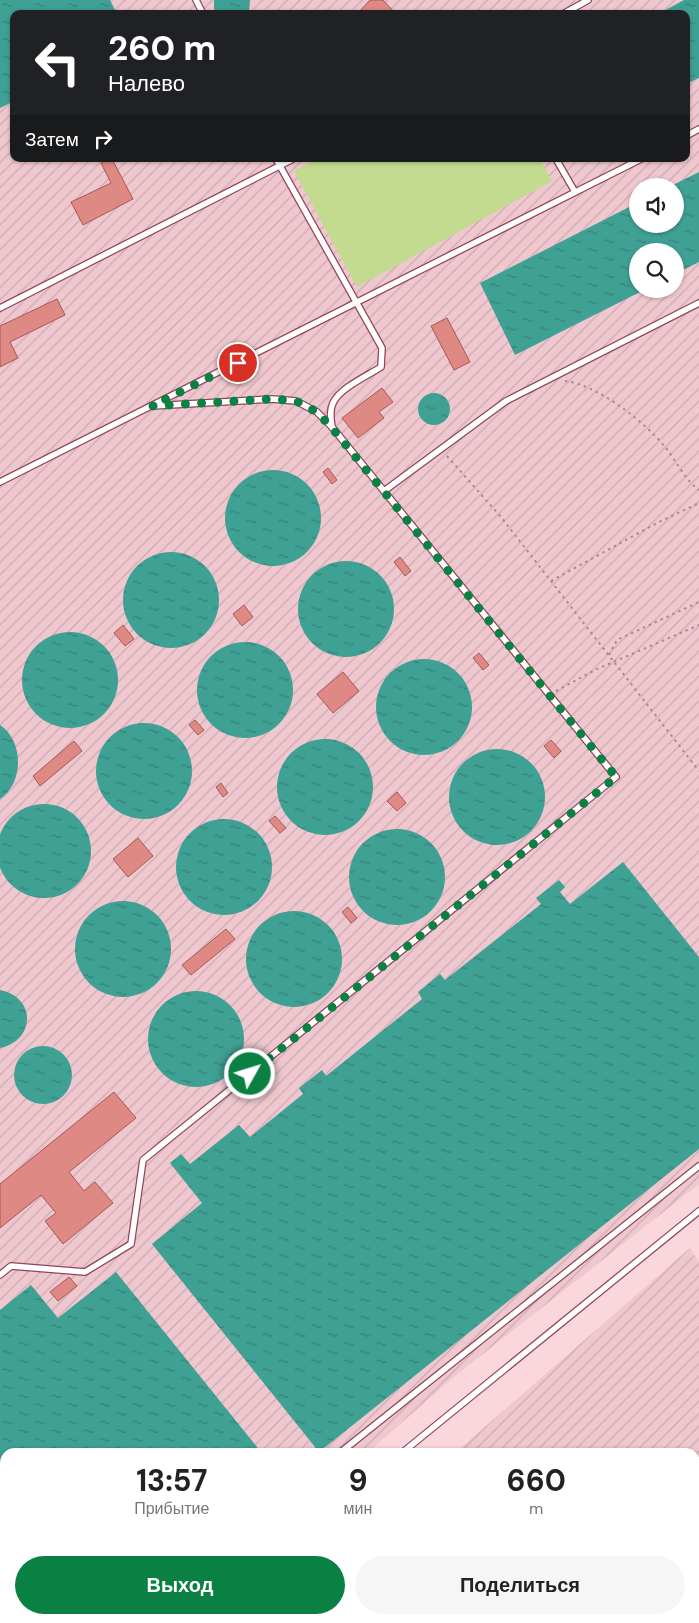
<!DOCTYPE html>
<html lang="ru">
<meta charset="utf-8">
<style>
body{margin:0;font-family:"DM Sans",sans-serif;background:#f6f6f6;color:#222;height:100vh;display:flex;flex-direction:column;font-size:19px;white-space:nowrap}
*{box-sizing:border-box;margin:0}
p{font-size:16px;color:#767676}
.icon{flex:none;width:28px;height:28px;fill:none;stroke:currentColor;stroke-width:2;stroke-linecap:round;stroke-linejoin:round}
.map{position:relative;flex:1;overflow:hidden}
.panel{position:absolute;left:0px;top:1448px;width:700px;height:176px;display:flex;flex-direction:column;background:#fff;border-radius:15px 15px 0 0;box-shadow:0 1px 4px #0004}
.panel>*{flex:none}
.banner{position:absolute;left:10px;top:10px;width:680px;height:152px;border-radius:10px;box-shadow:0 1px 4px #0004;background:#202124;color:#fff;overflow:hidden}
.fabs{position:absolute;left:629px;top:178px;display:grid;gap:10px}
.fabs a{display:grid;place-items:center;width:55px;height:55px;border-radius:50%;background:#fff;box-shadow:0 1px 4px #0004;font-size:25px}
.pin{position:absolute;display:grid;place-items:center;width:42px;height:42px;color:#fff;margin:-21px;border:2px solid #fff;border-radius:50%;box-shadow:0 1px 5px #0007}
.me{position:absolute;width:55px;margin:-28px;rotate:51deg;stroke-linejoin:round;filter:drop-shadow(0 0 4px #0008)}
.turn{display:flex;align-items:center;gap:18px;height:105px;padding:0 15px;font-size:22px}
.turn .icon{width:65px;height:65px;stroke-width:2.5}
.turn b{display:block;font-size:35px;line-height:42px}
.then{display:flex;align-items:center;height:48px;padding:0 15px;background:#0003;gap:10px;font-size:19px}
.eta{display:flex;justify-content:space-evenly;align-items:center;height:85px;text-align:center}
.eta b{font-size:30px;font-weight:700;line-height:35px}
.primary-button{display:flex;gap:10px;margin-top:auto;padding:10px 15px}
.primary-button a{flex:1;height:58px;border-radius:30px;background:#0b8043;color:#fff;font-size:20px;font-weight:700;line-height:58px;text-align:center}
.primary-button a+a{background:#f6f6f6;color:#222}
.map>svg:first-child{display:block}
.industrial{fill:url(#industrial-furrows);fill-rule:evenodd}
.green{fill:#c2db8f}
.water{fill:url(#water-ripples)}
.building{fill:#df8984;stroke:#a85754}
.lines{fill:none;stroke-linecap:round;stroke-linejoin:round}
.lane-casing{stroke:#91455b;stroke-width:8}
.path{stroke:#ab8990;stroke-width:2;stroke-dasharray:2.5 4;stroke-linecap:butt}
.lane{stroke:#fff;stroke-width:5.5}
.route{stroke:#0b8043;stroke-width:9;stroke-dasharray:0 16.2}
</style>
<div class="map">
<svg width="699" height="1623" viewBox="0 0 699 1623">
<defs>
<pattern id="industrial-furrows" width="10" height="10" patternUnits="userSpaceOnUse" patternTransform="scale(1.25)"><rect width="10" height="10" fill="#efc7cf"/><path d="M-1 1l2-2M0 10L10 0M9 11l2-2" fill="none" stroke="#cdaab1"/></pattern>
<pattern id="water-ripples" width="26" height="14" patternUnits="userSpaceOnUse" patternTransform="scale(1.25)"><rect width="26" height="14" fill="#3fa094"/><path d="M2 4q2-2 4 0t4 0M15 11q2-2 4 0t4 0" fill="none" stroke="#358178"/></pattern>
</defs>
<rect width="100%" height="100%" fill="#fad6dd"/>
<g class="industrial">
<path d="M 0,0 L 684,0 L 658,14 L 14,14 L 14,159 L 686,159 L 686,84 L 699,78 L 699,1184 L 455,1376 L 368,1452 L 5,1452 L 5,1619 L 163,1619 L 158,1623 L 0,1623 ZM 638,186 L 675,186 L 675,224 L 638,224 ZM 638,251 L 675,251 L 675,289 L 638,289 Z"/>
<polygon points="690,1248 699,1262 699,1623 260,1623 265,1619 695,1619 695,1452 456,1452"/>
</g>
<polygon class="green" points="316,159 540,159 552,181 357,287 294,171"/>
<g class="water">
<polygon points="0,0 110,0 117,14 14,14 14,101 0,108"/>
<polygon points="214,0 250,0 249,12 248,14 216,14 214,8"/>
<polygon points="684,0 699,0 699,78 686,84 686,14 658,14"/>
<polygon points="699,172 699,262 675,274 675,251 638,251 638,289 646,289 515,355 480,283 637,203 638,224 675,224 675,186 671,186"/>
<circle cx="434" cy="409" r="16"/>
<circle cx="273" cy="518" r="48"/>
<circle cx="171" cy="600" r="48"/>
<circle cx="346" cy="609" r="48"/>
<circle cx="70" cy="680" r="48"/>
<circle cx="245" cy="690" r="48"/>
<circle cx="424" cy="707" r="48"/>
<circle cx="144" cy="771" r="48"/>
<path d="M 0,725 C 24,741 24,783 0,799 Z"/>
<circle cx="325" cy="787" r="48"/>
<circle cx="497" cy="797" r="48"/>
<circle cx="44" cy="851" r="47"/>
<circle cx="224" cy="867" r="48"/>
<circle cx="397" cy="877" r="48"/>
<polygon points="623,862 699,957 699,1149 319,1452 152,1244 202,1203 170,1163 181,1154 190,1164 239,1125 250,1137 303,1094 299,1088 322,1070 326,1076 422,999 418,992 440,974 445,980 541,904 536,898 559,880 565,887 560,892 570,904"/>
<circle cx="123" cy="949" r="48"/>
<circle cx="294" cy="959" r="48"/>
<path d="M 0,990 C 36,997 36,1040 0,1048 Z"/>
<circle cx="196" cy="1039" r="48"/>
<circle cx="43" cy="1075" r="29"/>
<polygon points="116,1272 261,1452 5,1452 5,1619 111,1619 106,1623 0,1623 0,1310 31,1285 58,1318"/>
</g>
<g class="building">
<polygon points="370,0 383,0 396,14 357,14"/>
<polygon points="109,159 112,159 133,199 83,225 71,202 111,183 101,163"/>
<polygon points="57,299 65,315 10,342 18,358 0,367 0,326"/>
<polygon points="447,318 470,362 454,370 431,326"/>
<polygon points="382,388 393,402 379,412 384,418 358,438 342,418"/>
<polygon points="328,468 337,480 332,484 323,472"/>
<polygon points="400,557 411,571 405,576 394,562"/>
<polygon points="244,605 253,617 242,626 233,614"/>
<polygon points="123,625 134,639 125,646 114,633"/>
<polygon points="479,653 489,665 483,670 473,658"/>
<polygon points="343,672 359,691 333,713 317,694"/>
<polygon points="195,720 204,730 198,735 189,725"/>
<polygon points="551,740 561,751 554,758 544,746"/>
<polygon points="74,741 82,751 40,786 33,776"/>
<polygon points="221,783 228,793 223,797 216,787"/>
<polygon points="397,792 406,803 397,811 387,801"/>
<polygon points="275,816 286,828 280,833 269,821"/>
<polygon points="138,838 153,856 128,877 113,859"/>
<polygon points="348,907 357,918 351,923 342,912"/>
<polygon points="226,929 235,939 191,975 182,965"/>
<polygon points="114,1092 136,1118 69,1172 84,1191 95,1182 113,1203 63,1244 45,1221 56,1213 41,1195 0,1228 0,1184"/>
<polygon points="69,1277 77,1286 58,1301 50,1292"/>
</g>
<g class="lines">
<defs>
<g id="lane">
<polyline points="196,0 203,14"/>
<polyline points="563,14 588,0"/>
<polyline points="686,136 699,129"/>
<path d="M 276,159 L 382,348 L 381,367 C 367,376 340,388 333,403 C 329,411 331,420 332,427"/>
<polyline points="556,159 575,192"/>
<polyline points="0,308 293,159"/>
<polyline points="0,482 641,159"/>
<polyline points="384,491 506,401 699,303"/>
<polyline points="0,1275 11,1266 85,1272 131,1244 143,1160 616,777 332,427 317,412 296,401 272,399 152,406"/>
<polyline points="341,1452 699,1166"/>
<polyline points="403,1452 699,1211"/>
<polyline points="127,1623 133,1619"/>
<polyline points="194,1623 199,1619"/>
</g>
</defs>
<use href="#lane" class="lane-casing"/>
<g class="path">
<path d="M 565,381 C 598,385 645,422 666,448 C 677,462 685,480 699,490"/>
<polyline points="447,456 501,517 699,771"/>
<polyline points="551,581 657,523 699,503"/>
<polyline points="609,655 617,640 699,602"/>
<polyline points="556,691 597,669 699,625"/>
</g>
<use href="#lane" class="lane"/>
</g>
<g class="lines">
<polyline class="route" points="238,363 152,406 272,399 296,401 317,412 332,428 616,777 250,1074"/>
</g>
</svg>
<div class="fabs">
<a><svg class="icon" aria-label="sound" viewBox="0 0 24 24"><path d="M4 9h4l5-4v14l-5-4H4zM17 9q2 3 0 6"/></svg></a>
<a><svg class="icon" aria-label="search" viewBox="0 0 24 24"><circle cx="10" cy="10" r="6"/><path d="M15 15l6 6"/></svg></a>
</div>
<div class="pin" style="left:238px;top:363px;background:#d93025"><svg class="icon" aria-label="arrive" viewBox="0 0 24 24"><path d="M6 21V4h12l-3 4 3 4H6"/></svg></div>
<svg class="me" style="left:250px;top:1074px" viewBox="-20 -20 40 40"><circle r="17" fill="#0b8043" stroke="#fff" stroke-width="3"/><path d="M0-11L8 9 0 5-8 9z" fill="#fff"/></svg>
<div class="banner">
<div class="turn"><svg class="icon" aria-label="left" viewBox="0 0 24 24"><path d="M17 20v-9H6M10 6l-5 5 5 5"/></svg><div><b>260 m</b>Налево</div></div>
<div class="then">Затем<svg class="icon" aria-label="right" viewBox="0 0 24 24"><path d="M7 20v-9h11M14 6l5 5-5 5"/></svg></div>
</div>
<section class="panel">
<div class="eta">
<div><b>13:57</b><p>Прибытие</p></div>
<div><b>9</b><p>мин</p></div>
<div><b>660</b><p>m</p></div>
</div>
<div class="primary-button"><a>Выход</a><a>Поделиться</a></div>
</section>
</div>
